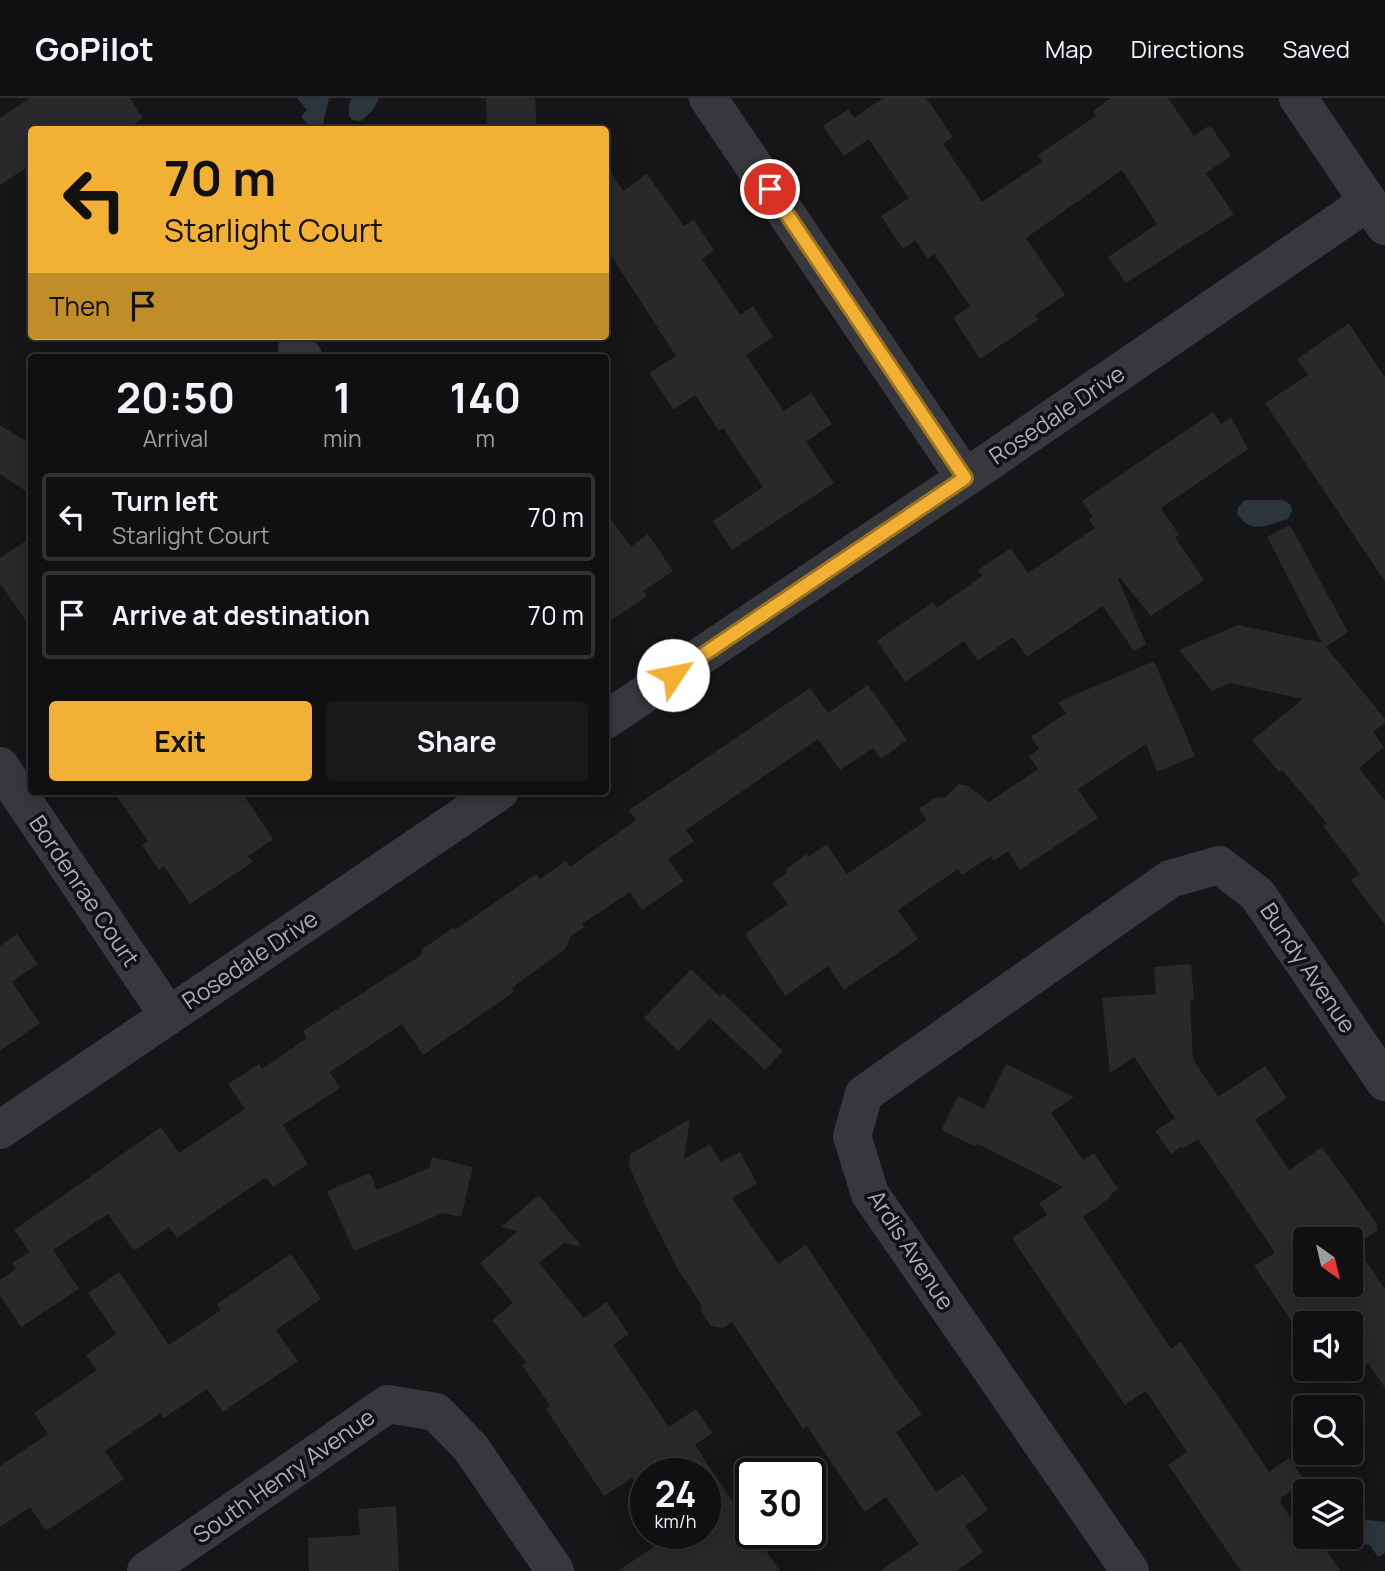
<!DOCTYPE html>
<style>
body{margin:0;font-family:Manrope,sans-serif;background:#19191b;color:#f1f3f6;height:100vh;display:flex;flex-direction:column;font-size:26px;white-space:nowrap}
*{box-sizing:border-box;margin:0}
p{font-size:23px;color:#9c9d9f}
.icon{flex:none;width:38px;height:38px;fill:none;stroke:currentColor;stroke-width:2;stroke-linecap:round;stroke-linejoin:round}
.map{position:relative;flex:1;overflow:hidden}
.drawer{position:absolute;left:28px;top:256px;width:581px;height:441px;display:flex;flex-direction:column;background:#101012;border-radius:7px;box-shadow:0 4px 18px #0003,0 0 0 2px #303032}
.drawer>*{flex:none}
.banner{position:absolute;left:28px;top:28px;width:581px;height:214px;border-radius:7px;box-shadow:0 4px 18px #0003,0 0 0 2px #303032;background:#f2b134;color:#111;overflow:hidden}
.needle{width:46px;rotate:146deg}
.tools{position:absolute;left:1293px;top:1129px;display:grid;gap:14px}
.tools a{display:grid;place-items:center;width:70px;height:70px;border-radius:7px;background:#101012;box-shadow:0 4px 18px #0003,0 0 0 2px #303032;font-size:35px}
.speed{position:absolute;left:630px;top:1360px;display:flex;gap:14px;font-size:35px;font-weight:700;text-align:center}
.speed>*{display:grid;place-content:center;width:91px;height:91px;border-radius:50%;background:#101012;box-shadow:0 4px 18px #0003,0 0 0 2px #303032;line-height:1}
.speed small{font-size:18px;font-weight:400}
.speed .limit{border:4px solid #111;border-radius:10px;background:#fff;color:#111}
.pin{position:absolute;display:grid;place-items:center;width:60px;height:60px;color:#fff;margin:-30px;border:4px solid #fff;border-radius:50%;box-shadow:0 2px 7px #0007}
.me{position:absolute;width:77px;margin:-38px;rotate:56deg;stroke-linejoin:round;filter:drop-shadow(0 0 5px #0008)}
.turn{display:flex;align-items:center;gap:24px;height:147px;padding:0 21px;font-size:32px}
.turn .icon{width:91px;height:91px;stroke-width:2.5}
.turn b{display:block;font-size:49px;line-height:60px}
.then{display:flex;align-items:center;height:66px;padding:0 21px;background:#0003;gap:14px;font-size:26px}
.eta{display:flex;justify-content:space-evenly;align-items:center;height:119px;text-align:center}
.eta b{font-size:42px;font-weight:700;line-height:49px}
.cta{display:flex;gap:14px;margin-top:auto;padding:14px 21px}
.cta a{flex:1;height:80px;border-radius:7px;background:#f2b134;color:#111;font-size:28px;font-weight:700;line-height:80px;text-align:center}
.cta a+a{background:#19191b;color:#f1f3f6}
ul{padding:0;list-style:none}
li{display:flex;align-items:center;gap:21px;height:88px;margin:0 14px 10px;padding:0 7px;border:4px solid #303032;border-radius:7px}
li div{flex:1}
li b{display:block;font-size:26px}
li em{font-style:normal}
header{display:flex;align-items:center;gap:42px;box-sizing:border-box;height:98px;padding:0 35px;background:#101012;border-bottom:2px solid #303032}
header strong{font-size:33px}
nav{display:flex;gap:38px;margin-inline-start:auto;font-size:24px}
.map>svg:first-child{display:block}
.water{fill:#2c353c}
.building{fill:#29292c;fill-rule:evenodd}
.lines{fill:none;stroke-linecap:round;stroke-linejoin:round}
.minor{stroke:#37383d;stroke-width:38}
.route-casing{stroke:#9d7322;stroke-width:18}
.route{stroke:#f2b134;stroke-width:12}
.labels{text-anchor:middle;stroke-width:7;stroke-linejoin:round;paint-order:stroke}
.street-label{font-size:23px;fill:#a8adb8;stroke:#111113}
</style>
<header>
<strong>GoPilot</strong>
<nav><a>Map</a><a>Directions</a><a>Saved</a></nav>
</header>
<div class="map">
<svg width="1385" height="1473" viewBox="0 0 1385 1473">
<rect width="100%" height="100%" fill="#161618"/>
<g class="water">
<polygon points="297,0 329,0 322,31 312,31 301,19 307,12"/>
<polygon points="352,0 379,0 373,12 361,23 352,22 349,18 349,6"/>
<path d="M 1245,402 L 1282,402 L 1291,407 L 1292,413 L 1288,421 C 1266,427 1252,437 1237,416 L 1238,410 Z"/>
<polygon points="1351,1420 1385,1424 1385,1455 1378,1459 1370,1447 1344,1443 1344,1439 1351,1438"/>
</g>
<g class="building">
<polygon points="30,0 130,0 143,20 126,32 32,32 32,66 0,87 0,20"/>
<polygon points="486,0 535,0 537,32 487,32"/>
<polygon points="883,0 926,0 953,39 943,46 982,104 1042,64 1038,57 1096,18 1093,13 1111,0 1168,0 1194,38 1210,27 1231,58 1206,75 1234,116 1126,185 1108,159 1157,126 1122,72 1026,140 1065,197 1035,217 1038,222 980,261 953,220 970,208 934,156 928,161 915,142 903,151 881,118 909,100 869,41 844,58 823,28 848,11 854,20"/>
<polygon points="606,67 623,93 647,76 684,128 694,122 714,152 702,161 740,217 753,208 773,239 746,257 784,313 811,295 832,326 806,344 834,385 732,452 713,423 763,389 723,330 719,333 695,297 674,312 649,275 676,258 606,150"/>
<polygon points="1349,225 1385,279 1385,484 1265,305 1308,277 1297,261"/>
<polygon points="1213,314 1221,326 1231,319 1248,351 1161,410 1179,437 1175,439 1204,482 1151,518 1120,480 1118,481 1146,546 1134,553 1103,508 1027,559 1013,539 978,563 964,543 905,584 877,543 933,504 937,510 982,478 978,472 1011,450 1028,475 1095,430 1089,421 1093,419 1082,403"/>
<polygon points="0,327 32,347 32,397 0,376"/>
<polygon points="606,414 631,449 648,436 673,473 643,493 647,498 606,526"/>
<polygon points="1290,427 1348,534 1326,549 1385,621 1385,625 1373,634 1384,649 1359,670 1385,703 1385,827 1351,782 1360,776 1323,728 1327,725 1282,672 1279,674 1252,642 1303,601 1230,585 1212,593 1179,552 1238,527 1322,545 1267,439"/>
<polygon points="32,439 32,532 0,485 0,460"/>
<polygon points="1154,563 1195,658 1157,674 1146,646 1078,691 1098,720 1020,772 1008,753 994,763 991,758 962,777 958,771 898,812 918,841 844,892 828,868 785,898 745,836 788,806 772,785 787,775 785,772 806,756 808,759 827,746 847,776 927,722 919,711 935,700 946,699 958,686 968,688 989,704 1038,671 1029,658 1039,651 1031,639 1066,615 1058,604"/>
<polygon points="868,587 907,642 881,661 873,650 840,672 818,641 686,732 694,743 668,761 684,783 642,812 630,794 582,826 584,829 570,839 566,850 512,890 514,894 423,957 402,926 330,974 340,990 283,1027 308,1066 273,1089 266,1079 177,1140 169,1129 134,1153 108,1116 53,1152 79,1191 21,1229 0,1197 0,1182 16,1171 12,1165 30,1154 14,1132 161,1029 179,1055 245,1011 228,986 259,966 262,971 307,940 303,933 423,856 421,852 453,830 455,832 536,776 540,781 566,763 570,769 636,722 629,712 810,590 828,615"/>
<polygon points="113,693 241,693 273,741 248,758 253,764 190,806 164,768 159,772 142,747 148,743"/>
<polygon points="17,836 38,866 12,884 40,925 0,953 0,848"/>
<path d="M 1191,866 L 1194,902 L 1190,903 L 1193,961 L 1218,999 L 1265,968 L 1287,1000 L 1255,1022 L 1289,1072 L 1322,1049 L 1378,1127 L 1376,1129 L 1378,1132 L 1355,1147 L 1385,1191 L 1385,1290 L 1368,1265 L 1340,1284 L 1330,1270 L 1351,1270 L 1351,1225 L 1306,1225 L 1306,1244 L 1254,1168 L 1275,1155 L 1198,1041 L 1182,1051 L 1181,1049 L 1171,1056 L 1155,1033 L 1175,1020 L 1134,959 L 1110,975 L 1102,900 L 1156,896 L 1154,869 ZM 1306,1141 L 1351,1141 L 1351,1186 L 1306,1186 Z"/>
<polygon points="691,871 720,899 723,895 783,953 765,972 710,920 678,953 644,920"/>
<polygon points="1006,966 1074,999 1051,1015 1083,1062 1094,1055 1118,1091 1110,1097 1111,1099 1083,1119 1171,1251 1181,1244 1269,1374 1289,1360 1305,1383 1281,1400 1282,1402 1280,1404 1304,1438 1317,1438 1340,1473 1241,1473 1168,1367 1187,1354 1146,1293 1125,1307 1012,1140 1047,1117 1039,1105 1063,1089 976,1045 975,1048 941,1032 958,998 984,1011"/>
<polygon points="690,1021 684,1061 710,1046 720,1064 740,1054 757,1086 732,1100 778,1166 806,1147 898,1284 922,1316 896,1334 936,1394 963,1376 988,1412 965,1428 983,1454 956,1473 880,1473 919,1446 886,1399 865,1414 807,1328 803,1331 732,1224 723,1230 711,1228 701,1213 702,1208 679,1173 643,1103 645,1102 629,1069 630,1056"/>
<polygon points="432,1059 473,1069 461,1119 443,1115 354,1153 327,1093 370,1075 377,1092 429,1070"/>
<polygon points="539,1097 582,1149 564,1145 539,1165 584,1220 607,1204 629,1236 613,1247 669,1329 696,1311 712,1335 695,1347 751,1431 751,1435 754,1435 780,1473 618,1473 674,1435 705,1435 705,1376 646,1376 646,1378 636,1385 632,1380 604,1398 546,1311 550,1308 522,1267 526,1264 492,1222 513,1205 480,1165 518,1133 501,1129"/>
<polygon points="291,1156 321,1201 276,1232 298,1263 223,1314 207,1291 164,1320 161,1315 105,1353 124,1381 46,1433 30,1409 0,1429 0,1368 48,1336 34,1315 97,1272 86,1257 116,1236 88,1195 119,1174 169,1247 221,1212 217,1206"/>
<polygon points="396,1408 399,1473 309,1473 308,1440 360,1437 358,1411"/>
</g>
<g class="lines">
<g class="minor">
<polyline points="708,0 965,380"/>
<polyline points="1298,0 1385,128"/>
<polyline points="297,251 303,259"/>
<polyline points="606,622 965,380 1368,104"/>
<polyline points="0,668 168,917"/>
<polyline points="0,1032 500,693"/>
<polyline points="146,1473 388,1306 436,1314 471,1350 555,1473"/>
<polyline points="1130,1473 870,1096 852,1038 864,996 1170,781 1219,767 1257,796 1385,984"/>
</g>
</g>
<g class="lines">
<defs>
<polyline id="route" points="673,577 965,380 770,91"/>
</defs>
<use href="#route" class="route-casing"/>
<use href="#route" class="route"/>
</g>
<g class="labels">
<g class="street-label">
<text transform="translate(1057 317) rotate(-34)" y="8">Rosedale Drive</text>
<text transform="translate(84 793) rotate(56)" y="8">Bordenrae Court</text>
<text transform="translate(250 862) rotate(-34)" y="8">Rosedale Drive</text>
<text transform="translate(1308 870) rotate(56)" y="8">Bundy Avenue</text>
<text transform="translate(911 1152) rotate(57)" y="8">Ardis Avenue</text>
<text transform="translate(284 1378) rotate(-35)" y="8">South Henry Avenue</text>
</g>
</g>
</svg>
<div class="tools">
<a><svg class="needle" viewBox="-14 -14 28 28"><path d="M0-13l5 13h-10z" fill="#e53935"/><path d="M0 13l5-13h-10z" fill="#9c9d9f"/></svg></a>
<a><svg class="icon" aria-label="sound" viewBox="0 0 24 24"><path d="M4 9h4l5-4v14l-5-4H4zM17 9q2 3 0 6"/></svg></a>
<a><svg class="icon" aria-label="search" viewBox="0 0 24 24"><circle cx="10" cy="10" r="6"/><path d="M15 15l6 6"/></svg></a>
<a><svg class="icon" aria-label="layers" viewBox="0 0 24 24"><path d="M12 4l9 5-9 5-9-5zM3 14l9 5 9-5"/></svg></a>
</div>
<div class="speed"><div>24<small>km/h</small></div><div class="limit">30</div></div>
<div class="pin" style="left:770px;top:91px;background:#d93025"><svg class="icon" aria-label="arrive" viewBox="0 0 24 24"><path d="M6 21V4h12l-3 4 3 4H6"/></svg></div>
<svg class="me" style="left:673px;top:577px" viewBox="-20 -20 40 40"><circle r="19" fill="#fff"/><path d="M0-13L10 11 0 6-10 11z" fill="#f2b134"/></svg>
<div class="banner">
<div class="turn"><svg class="icon" aria-label="left" viewBox="0 0 24 24"><path d="M17 20v-9H6M10 6l-5 5 5 5"/></svg><div><b>70 m</b>Starlight Court</div></div>
<div class="then">Then<svg class="icon" aria-label="arrive" viewBox="0 0 24 24"><path d="M6 21V4h12l-3 4 3 4H6"/></svg></div>
</div>
<section class="drawer">
<div class="eta">
<div><b>20:50</b><p>Arrival</p></div>
<div><b>1</b><p>min</p></div>
<div><b>140</b><p>m</p></div>
</div>
<ul>
<li><svg class="icon" aria-label="left" viewBox="0 0 24 24"><path d="M17 20v-9H6M10 6l-5 5 5 5"/></svg><div><b>Turn left</b><p>Starlight Court</p></div><em>70 m</em></li>
<li><svg class="icon" aria-label="arrive" viewBox="0 0 24 24"><path d="M6 21V4h12l-3 4 3 4H6"/></svg><div><b>Arrive at destination</b></div><em>70 m</em></li>
</ul>
<div class="cta"><a>Exit</a><a>Share</a></div>
</section>
</div>
